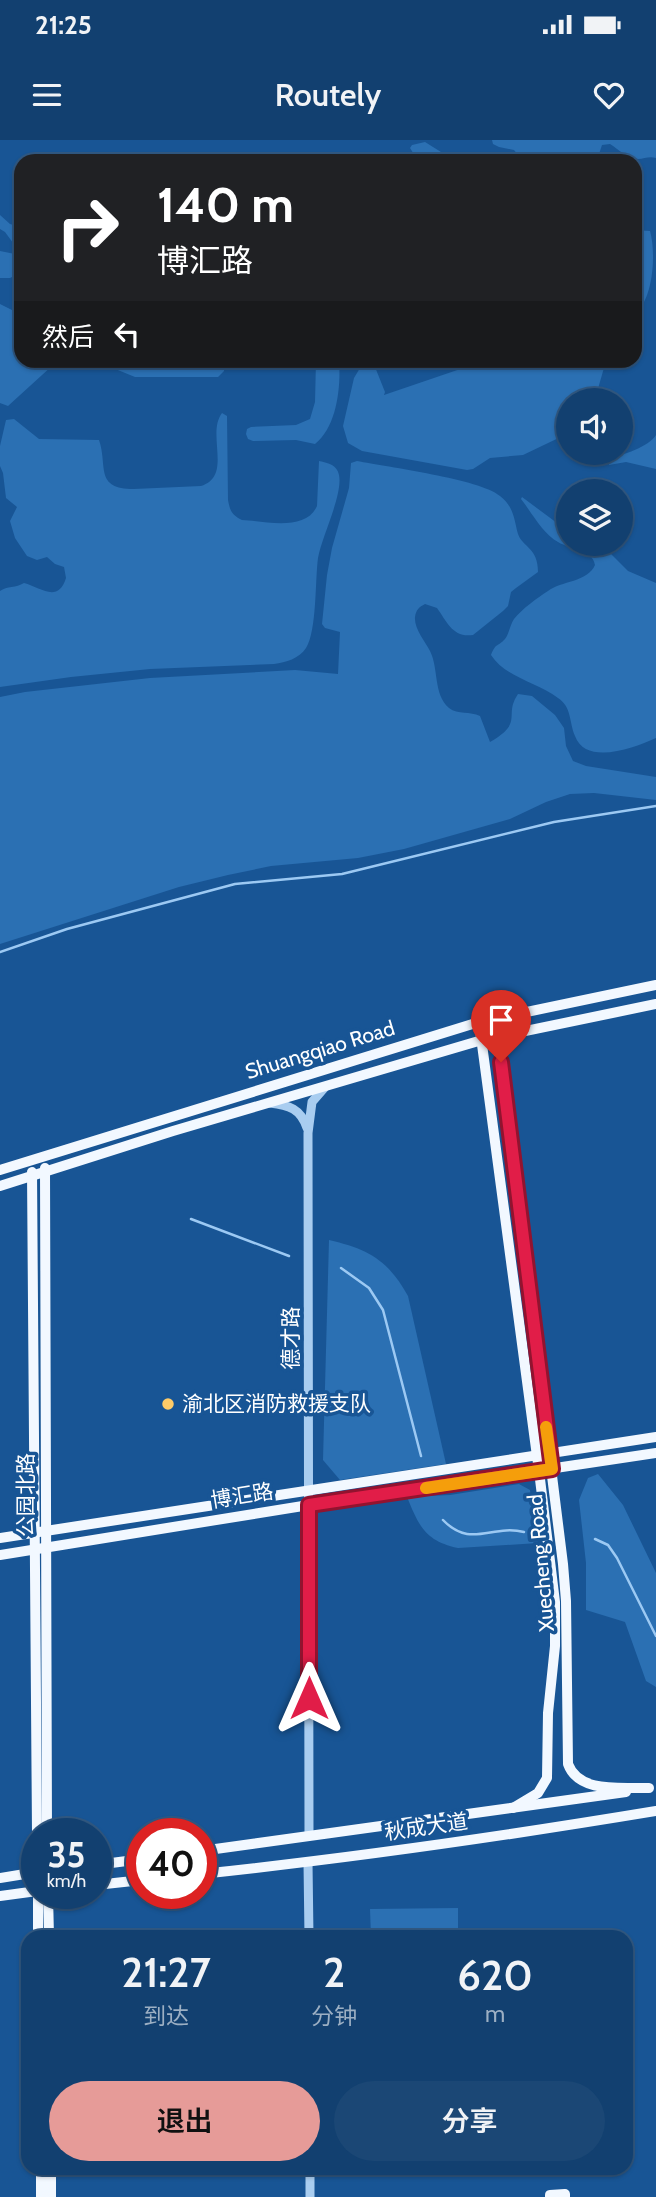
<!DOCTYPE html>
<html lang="zh">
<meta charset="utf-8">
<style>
body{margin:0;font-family:Cabin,"Noto Sans SC",sans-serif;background:#1b4775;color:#f1f3f6;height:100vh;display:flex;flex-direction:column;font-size:26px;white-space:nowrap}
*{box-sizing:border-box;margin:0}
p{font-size:23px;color:#9cafc3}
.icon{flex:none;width:38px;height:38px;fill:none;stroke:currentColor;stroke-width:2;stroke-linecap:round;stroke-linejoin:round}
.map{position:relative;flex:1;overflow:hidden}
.details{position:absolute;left:21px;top:1790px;width:612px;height:245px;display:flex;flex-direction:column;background:#124070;border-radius:21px;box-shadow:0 2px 5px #0004,0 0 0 2px #315983}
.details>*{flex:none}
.banner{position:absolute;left:14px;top:14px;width:628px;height:214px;border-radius:21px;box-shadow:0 2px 5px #0004,0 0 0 2px #315983;background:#202124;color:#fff;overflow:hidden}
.controls{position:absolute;left:556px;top:248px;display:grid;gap:14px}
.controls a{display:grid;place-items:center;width:77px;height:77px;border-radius:50%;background:#124070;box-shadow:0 2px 5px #0004,0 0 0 2px #315983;font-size:35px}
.speed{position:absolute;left:21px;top:1678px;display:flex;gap:14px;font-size:35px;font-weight:700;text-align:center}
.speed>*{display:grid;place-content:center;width:91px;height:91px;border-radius:50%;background:#124070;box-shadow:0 2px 5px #0004,0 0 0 2px #315983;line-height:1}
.speed small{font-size:18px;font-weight:400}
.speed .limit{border:10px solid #d22;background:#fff;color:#111}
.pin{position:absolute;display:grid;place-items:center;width:60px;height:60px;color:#fff;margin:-72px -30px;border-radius:50% 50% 50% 0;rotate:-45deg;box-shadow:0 0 7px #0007}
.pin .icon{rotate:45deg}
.me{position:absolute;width:77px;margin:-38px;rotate:0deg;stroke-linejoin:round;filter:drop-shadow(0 0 5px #0008)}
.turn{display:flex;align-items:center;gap:24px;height:147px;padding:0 28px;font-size:32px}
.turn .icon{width:91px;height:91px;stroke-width:2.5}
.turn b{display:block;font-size:49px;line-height:60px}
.then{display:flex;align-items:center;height:66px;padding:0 28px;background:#0003;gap:14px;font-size:26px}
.eta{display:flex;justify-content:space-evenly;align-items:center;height:119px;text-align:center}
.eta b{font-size:42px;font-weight:600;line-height:49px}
.action{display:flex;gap:14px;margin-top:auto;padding:14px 28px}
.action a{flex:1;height:80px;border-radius:42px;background:#e69b98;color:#111;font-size:28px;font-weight:600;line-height:80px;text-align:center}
.action a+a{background:#1b4775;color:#f1f3f6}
.status{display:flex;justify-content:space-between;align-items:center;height:49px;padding:0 35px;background:#124070;direction:ltr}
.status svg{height:19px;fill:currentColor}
header{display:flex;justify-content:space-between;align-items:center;height:91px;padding:0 28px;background:#124070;font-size:32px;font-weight:600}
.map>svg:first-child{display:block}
.green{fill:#2b70b3}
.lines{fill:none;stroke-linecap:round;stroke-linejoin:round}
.stream{stroke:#9cc9f3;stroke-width:2.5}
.minor{stroke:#a9cdf0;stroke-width:9}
.major{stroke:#f2f8ff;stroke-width:10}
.route-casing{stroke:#92132f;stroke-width:18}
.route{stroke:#e11d48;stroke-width:12}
.slow{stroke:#f59e0b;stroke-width:12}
.poi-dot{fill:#ffcc68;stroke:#185595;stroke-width:2.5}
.labels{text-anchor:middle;stroke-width:7;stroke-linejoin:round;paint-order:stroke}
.street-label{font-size:21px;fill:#fff;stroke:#185595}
.poi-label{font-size:21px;fill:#fff;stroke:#185595;text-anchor:start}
</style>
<div class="status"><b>21:25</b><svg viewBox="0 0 49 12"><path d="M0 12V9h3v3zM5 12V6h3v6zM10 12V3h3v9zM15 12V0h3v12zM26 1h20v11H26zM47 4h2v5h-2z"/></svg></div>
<header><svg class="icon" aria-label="menu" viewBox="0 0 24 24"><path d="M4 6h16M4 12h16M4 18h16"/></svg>Routely<svg class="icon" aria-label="heart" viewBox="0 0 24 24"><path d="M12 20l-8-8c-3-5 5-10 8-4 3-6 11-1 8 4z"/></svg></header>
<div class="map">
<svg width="656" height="2057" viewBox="0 0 656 2057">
<rect width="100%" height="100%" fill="#185595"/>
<g class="green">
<path d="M 492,0 L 656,0 L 656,18 C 649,16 644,19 638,19 C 628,19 618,9 610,4 L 602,5 L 599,14 L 603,21 L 559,21 L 552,17 L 544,17 L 540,21 L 523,21 L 514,10 L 499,7 L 493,4 Z"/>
<polygon points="425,2 441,12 450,21 415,21 415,16 410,8 412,5"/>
<polygon points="0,75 10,84 21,87 21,107 16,107 5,92 0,89"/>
<path d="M 635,90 L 650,91 C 656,112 654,158 635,174 Z"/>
<polygon points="0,111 15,114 18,122 18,134 10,138 0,138"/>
<polygon points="0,164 14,171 21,170 21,220 221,220 224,224 224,231 218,237 135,237 98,222 62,222 53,225 8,266 0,263"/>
<path d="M 316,221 L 339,221 C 341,247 337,287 315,304 L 296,300 L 253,301 L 248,299 L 246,294 L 247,289 L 251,287 L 296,285 L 310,279 L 315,262 Z"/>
<polygon points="474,221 606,221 597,252 591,260 569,261 569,293 523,315 490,318 473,329 467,330 362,311 348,303 343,286 354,238 360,228 373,222 385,252 384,255 475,224"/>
<path d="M 222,273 L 227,276 L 228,360 C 230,371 232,375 242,380 C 264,381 306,392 317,366 L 319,321 C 329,323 337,325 339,335 C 343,355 322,396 318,418 C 315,440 317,491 306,508 C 299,519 286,522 274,524 L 150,529 L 71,537 L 0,547 L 0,451 C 7,446 16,448 24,443 C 40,447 58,464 66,438 L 64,427 L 55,424 L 47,417 L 37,420 L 27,416 L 15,398 L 10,381 L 17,367 L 6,358 L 3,333 L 0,326 L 0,306 L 6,280 L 14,279 L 39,299 L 99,300 C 108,326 94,349 134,349 L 201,346 C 233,336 206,294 222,273 Z"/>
<path d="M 656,295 L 656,329 L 626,322 L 609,325 L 609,319 C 622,315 649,307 656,295 Z"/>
<path d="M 357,321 C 387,327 480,339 500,356 C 514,367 514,379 518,394 C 523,408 538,407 538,432 L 516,448 L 511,452 L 508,466 L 503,471 L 473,495 C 453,498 447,482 437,468 L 425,464 C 419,467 416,470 415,477 C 414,489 425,501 430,511 C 439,529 433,554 449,568 C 458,575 470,571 480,576 L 490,602 C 525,582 503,576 518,554 L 532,556 L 555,575 L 564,588 L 566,606 L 573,621 L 586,626 L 656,637 L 656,660 L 594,653 L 570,654 L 546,662 L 510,679 L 404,709 L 358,718 L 271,726 L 228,735 L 179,747 L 0,804 L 0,557 L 25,552 L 150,538 L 295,530 L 338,534 L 340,492 L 325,488 L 322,484 L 327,435 L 332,408 L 349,348 L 351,323 Z"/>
<path d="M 522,357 L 557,383 L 569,387 L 569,404 L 601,404 L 628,431 L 656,443 L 656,598 C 634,608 586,626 575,596 C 569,582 572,567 558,558 C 537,542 506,538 491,515 C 496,502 498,507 505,499 C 509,494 510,485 514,479 C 522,469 537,458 548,451 C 561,441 588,442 595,425 C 592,408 571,410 558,402 C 543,394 532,373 521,359 Z"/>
<path d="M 329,1100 C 368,1109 388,1120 408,1156 L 446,1324 L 340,1340 L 323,1320 Z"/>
<polygon points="598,1334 623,1365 656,1433 656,1547 646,1541 625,1482 586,1470 586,1423 579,1360 588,1338"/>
<path d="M 519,1344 L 530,1350 L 538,1403 L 458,1408 C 425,1401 419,1386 407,1357 L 450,1355 Z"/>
<polygon points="458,1768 458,1797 371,1797 370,1769"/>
</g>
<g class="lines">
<g class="stream">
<polyline points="0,812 67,789 235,744 342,734 554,682 656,666"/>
<polyline points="191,1079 289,1116"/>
<polyline points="341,1128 369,1148 383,1170 421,1316"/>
<path d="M 443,1380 C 471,1409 491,1384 524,1392"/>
<polyline points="595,1399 608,1405 617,1418 656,1496"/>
</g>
<g class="minor">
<path d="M 270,963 C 289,965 301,969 307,988"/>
<polyline points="309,1696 308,993 312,962 325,947"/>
<polyline points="308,1723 309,1797"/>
<polyline points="310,2028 310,2057"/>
</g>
<g class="major">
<path d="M 495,878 L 563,1424 L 566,1461 L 568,1624 C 579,1654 622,1647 649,1648"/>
<polyline points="479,882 539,1331 555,1462 555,1506 548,1573 547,1638 538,1653 513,1668"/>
<polyline points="45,1028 47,1694"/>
<polyline points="0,1030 479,882 656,845"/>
<polyline points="32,1032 37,1694"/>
<polyline points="0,1046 173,991 482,900 656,864"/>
<polyline points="0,1398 656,1297"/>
<polyline points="0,1415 309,1365 656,1313"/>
<polyline points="201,1711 626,1652"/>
<polyline points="96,1725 142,1719"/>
<path d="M 201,1734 C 353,1718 505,1696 656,1671"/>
<polyline points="0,1738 37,1732"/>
<polyline points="96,1745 142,1740"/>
<polyline points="38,1754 38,1797"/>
<polyline points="48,1754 49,1797"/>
<polyline points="0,1756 37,1751"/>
<polyline points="41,2028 41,2057"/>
<polyline points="51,2028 51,2057"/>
<polyline points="550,2057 550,2055 565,2054 565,2057"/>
</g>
</g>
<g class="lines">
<defs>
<polyline id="route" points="309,1558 309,1365 552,1329 501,922"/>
</defs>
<use href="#route" class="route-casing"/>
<use href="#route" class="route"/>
<polyline class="slow" points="426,1348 552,1329 546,1287"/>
</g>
<circle class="poi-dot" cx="168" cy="1264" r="7"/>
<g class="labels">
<g class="street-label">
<text transform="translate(320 910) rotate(-17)" y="7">Shuangqiao Road</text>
<text transform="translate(291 1198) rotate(-90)" y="7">德才路</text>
<text transform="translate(26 1355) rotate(-90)" y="7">公园北路</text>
<text transform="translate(242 1356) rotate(-9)" y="7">博汇路</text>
<text transform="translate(541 1423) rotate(-95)" y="7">Xuecheng Road</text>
<text transform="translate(426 1687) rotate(-8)" y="7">秋成大道</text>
</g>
<g class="poi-label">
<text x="182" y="1271">渝北区消防救援支队</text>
</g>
</g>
</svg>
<div class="controls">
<a><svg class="icon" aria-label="sound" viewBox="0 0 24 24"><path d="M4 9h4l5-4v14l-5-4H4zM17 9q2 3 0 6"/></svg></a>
<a><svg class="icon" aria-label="layers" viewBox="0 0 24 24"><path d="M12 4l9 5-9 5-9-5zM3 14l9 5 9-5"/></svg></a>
</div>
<div class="speed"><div>35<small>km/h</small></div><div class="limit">40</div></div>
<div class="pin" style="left:501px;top:922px;background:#d93025"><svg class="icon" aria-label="arrive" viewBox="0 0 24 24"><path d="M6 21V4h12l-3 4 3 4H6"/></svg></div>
<svg class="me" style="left:309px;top:1558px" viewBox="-20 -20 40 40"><path d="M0-17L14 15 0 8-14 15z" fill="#e11d48" stroke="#fff" stroke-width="4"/></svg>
<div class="banner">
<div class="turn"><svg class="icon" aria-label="right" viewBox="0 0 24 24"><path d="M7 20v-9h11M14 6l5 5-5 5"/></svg><div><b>140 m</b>博汇路</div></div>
<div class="then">然后<svg class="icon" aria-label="left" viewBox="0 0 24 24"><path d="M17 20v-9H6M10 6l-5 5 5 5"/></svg></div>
</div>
<section class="details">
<div class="eta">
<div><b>21:27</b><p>到达</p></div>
<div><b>2</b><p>分钟</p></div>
<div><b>620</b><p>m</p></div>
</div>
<div class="action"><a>退出</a><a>分享</a></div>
</section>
</div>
